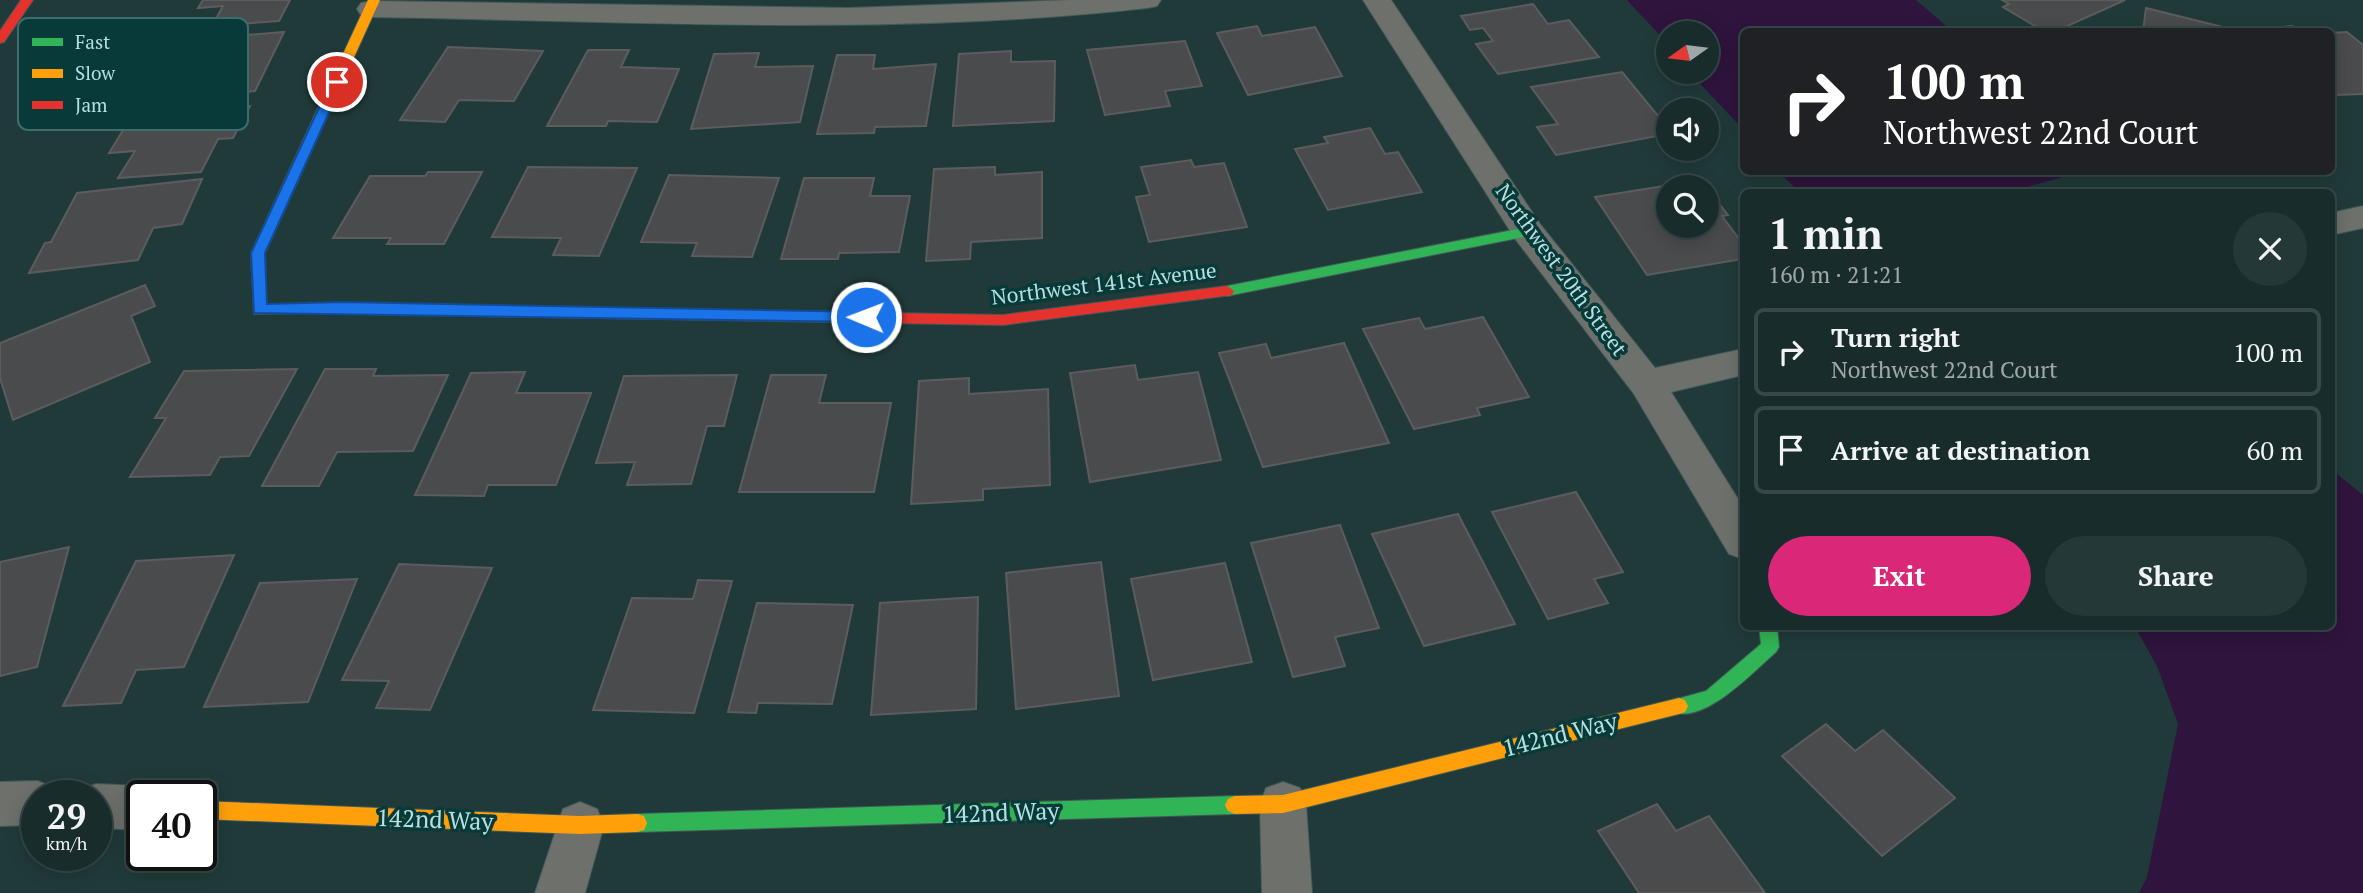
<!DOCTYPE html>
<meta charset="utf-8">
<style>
body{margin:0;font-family:"PT Serif",serif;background:#253838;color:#f1f3f6;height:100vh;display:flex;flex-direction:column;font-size:26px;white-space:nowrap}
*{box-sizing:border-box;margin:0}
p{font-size:23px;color:#9fa7a9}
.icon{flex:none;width:38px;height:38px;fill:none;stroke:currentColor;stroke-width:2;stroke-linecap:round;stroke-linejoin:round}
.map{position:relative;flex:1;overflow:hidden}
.panel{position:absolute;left:1740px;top:189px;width:595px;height:441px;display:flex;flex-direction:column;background:#182c2c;border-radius:10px;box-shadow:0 4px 18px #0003,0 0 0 2px #364848}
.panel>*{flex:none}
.hud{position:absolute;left:1740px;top:28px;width:595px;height:147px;border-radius:10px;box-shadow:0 4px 18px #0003,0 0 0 2px #364848;background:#202124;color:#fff;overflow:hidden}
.needle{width:46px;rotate:256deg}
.controls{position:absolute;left:1656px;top:21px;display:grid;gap:14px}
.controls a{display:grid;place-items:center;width:63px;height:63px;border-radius:50%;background:#182c2c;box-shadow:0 4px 18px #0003,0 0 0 2px #364848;font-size:35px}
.speed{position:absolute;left:21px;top:780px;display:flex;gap:14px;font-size:35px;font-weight:700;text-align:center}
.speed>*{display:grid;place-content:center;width:91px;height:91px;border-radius:50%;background:#182c2c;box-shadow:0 4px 18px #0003,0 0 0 2px #364848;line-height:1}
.speed small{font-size:18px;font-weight:400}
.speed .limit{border:4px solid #111;border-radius:10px;background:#fff;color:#111}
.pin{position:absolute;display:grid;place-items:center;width:60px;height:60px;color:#fff;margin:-30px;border:4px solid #fff;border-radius:50%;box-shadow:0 2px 7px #0007}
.me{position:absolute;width:77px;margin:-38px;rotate:271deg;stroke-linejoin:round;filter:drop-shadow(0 0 5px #0008)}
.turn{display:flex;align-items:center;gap:24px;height:147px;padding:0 28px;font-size:32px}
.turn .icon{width:91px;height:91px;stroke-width:2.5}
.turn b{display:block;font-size:49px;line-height:60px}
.round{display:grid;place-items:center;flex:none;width:74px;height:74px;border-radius:37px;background:#253838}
.summary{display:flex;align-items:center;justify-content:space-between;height:119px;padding:0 28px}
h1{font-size:42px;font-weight:600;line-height:52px}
.button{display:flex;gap:14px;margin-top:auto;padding:14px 28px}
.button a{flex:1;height:80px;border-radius:42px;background:#db2777;color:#fff;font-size:28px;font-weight:600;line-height:80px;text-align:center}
.button a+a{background:#253838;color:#f1f3f6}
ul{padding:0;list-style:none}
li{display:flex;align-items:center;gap:21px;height:88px;margin:0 14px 10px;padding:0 14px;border:4px solid #364848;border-radius:10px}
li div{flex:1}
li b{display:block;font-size:26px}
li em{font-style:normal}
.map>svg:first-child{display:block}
.water{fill:#2f143d}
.building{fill:#4a4b4d;stroke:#5d5c5d;stroke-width:2;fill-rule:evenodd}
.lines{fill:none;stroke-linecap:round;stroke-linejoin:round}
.street-casing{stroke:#415959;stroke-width:2}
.fast-casing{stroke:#415959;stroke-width:2}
.slow-casing{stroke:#415959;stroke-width:2}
.jam-casing{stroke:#415959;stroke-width:2}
.street{fill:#6e716b;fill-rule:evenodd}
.fast{fill:#30b455;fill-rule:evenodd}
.slow{fill:#ff9f0a;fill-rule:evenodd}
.jam{fill:#e5322d;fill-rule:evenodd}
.route{fill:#1a73e8;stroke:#114b97;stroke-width:2}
.labels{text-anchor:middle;stroke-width:7;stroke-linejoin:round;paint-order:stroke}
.street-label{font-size:21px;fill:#b8dfdf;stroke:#083a3a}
.near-street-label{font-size:24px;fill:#b8dfdf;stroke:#083a3a}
.key{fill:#083a3a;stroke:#3d6c6c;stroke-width:2}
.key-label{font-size:19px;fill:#b8dfdf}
</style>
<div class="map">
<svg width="2363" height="893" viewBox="0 0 2363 893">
<rect width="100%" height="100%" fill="#203a3a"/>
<g class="water">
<polygon points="1627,0 1916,0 1952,31 1743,32 1743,129 1689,72 1706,72 1706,33 1668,33 1668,44"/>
<polygon points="1779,172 2072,172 2063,177 2009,192 1799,192"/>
<polygon points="2331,469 2363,495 2363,893 2139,893 2147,877 2178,724 2157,666 2135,627 2331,626"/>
</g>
<g class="building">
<polygon points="203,0 290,0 279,21 212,26 223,6 198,8"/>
<polygon points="2002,0 2125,0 2054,32 2045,32 2003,7 2009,4"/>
<polygon points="1533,4 1548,24 1569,20 1599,57 1498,74 1476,44 1493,41 1483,28 1470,30 1461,16"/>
<polygon points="2146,8 2235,30 2235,32 2143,32"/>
<polygon points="1257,26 1262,36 1315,27 1342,76 1248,95 1217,33"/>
<polygon points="2292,26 2298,32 2264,32 2261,29"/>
<polygon points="284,32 255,91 149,100 184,40"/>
<polygon points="2347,32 2363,45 2363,94 2336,95 2331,91 2331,33"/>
<polygon points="1185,41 1202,86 1165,91 1170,106 1105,115 1087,50"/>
<polygon points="448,47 543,51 514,101 459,100 445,122 400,120"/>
<polygon points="588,50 629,50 621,67 679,69 657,122 608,121 606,126 547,126"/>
<polygon points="1011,51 1011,62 1055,61 1054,121 953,126 959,54"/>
<polygon points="759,53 755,67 813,66 800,122 691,129 714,54"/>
<polygon points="837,55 875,55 873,69 936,64 926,126 875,127 874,133 817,134"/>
<polygon points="1622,72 1668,128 1668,134 1556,155 1537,127 1558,124 1531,87"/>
<polygon points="250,106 233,138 218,139 201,172 118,178 135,151 109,153 133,114"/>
<polygon points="1370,128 1385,154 1398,152 1422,192 1328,210 1295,149 1328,143 1324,137"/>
<polygon points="1191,160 1194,167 1224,163 1247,227 1149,242 1136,197 1150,195 1141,167"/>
<polygon points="528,167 637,168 599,256 553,255 561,238 492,237"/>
<polygon points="995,167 995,175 1042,172 1042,238 971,242 970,259 926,261 934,169"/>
<polygon points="428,172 482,172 444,244 387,244 391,238 333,238 370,176 425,176"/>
<polygon points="669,175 779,178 752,257 692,256 697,243 641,242"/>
<polygon points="804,178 874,178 870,196 910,196 899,252 839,253 838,259 781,259"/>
<polygon points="202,179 182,224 153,228 138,260 29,273 45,243 51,242 77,193"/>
<path d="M 1701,180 L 1728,215 L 1722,216 L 1743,244 L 1743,259 L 1647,275 L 1595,197 ZM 1668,187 L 1706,187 L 1706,226 L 1668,226 Z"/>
<polygon points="145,285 155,306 131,316 150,362 13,420 0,378 0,343"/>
<polygon points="1483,317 1529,397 1477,408 1480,415 1414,429 1363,329 1419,318 1425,329"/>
<polygon points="1344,343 1389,443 1263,467 1219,353 1266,344 1271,358"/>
<polygon points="1135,365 1138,380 1198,372 1221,460 1090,482 1070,373"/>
<polygon points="297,369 249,456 220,457 210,475 130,477 166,418 155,418 184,371"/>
<polygon points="325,369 376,369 373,376 448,375 413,451 337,452 319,486 262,486"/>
<polygon points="525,372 516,393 591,393 556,485 488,485 484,496 415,495 471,373"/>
<polygon points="737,375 724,426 707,426 691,484 627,485 635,462 596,463 624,376"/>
<polygon points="771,375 826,375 819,403 891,403 874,492 739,492"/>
<polygon points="969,378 969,394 1048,389 1050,485 983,489 983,500 911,504 919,381"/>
<polygon points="1576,492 1623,572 1594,579 1608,603 1548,619 1492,512"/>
<polygon points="1458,514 1515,624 1424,646 1372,534"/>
<polygon points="1340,525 1379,628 1335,637 1345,666 1293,677 1251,543"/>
<polygon points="69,547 37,667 0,676 0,562"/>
<polygon points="234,555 184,667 136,670 121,703 63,706 136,561"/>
<polygon points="1101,562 1119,696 1016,709 1006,573"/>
<polygon points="1225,563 1252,662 1153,680 1131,579"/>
<polygon points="399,564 492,568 430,710 376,708 389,681 342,680"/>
<polygon points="357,579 308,702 204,707 260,583"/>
<polygon points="698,580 732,581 694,713 593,710 632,598 693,599"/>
<polygon points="978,597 976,709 871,715 880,603"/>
<polygon points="757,603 853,605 832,704 758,703 756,713 728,712"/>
<polygon points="1826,724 1855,751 1883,730 1955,798 1882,856 1782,756"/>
<polygon points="1657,804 1676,831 1709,816 1765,893 1639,893 1598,831"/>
</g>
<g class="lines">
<defs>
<g id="street">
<path d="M 1071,0 L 1161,0 L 1157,6 L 1147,8 C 892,37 627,21 371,17 L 361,15 L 357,9 L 361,3 L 371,1 L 849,8 Z"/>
<polygon points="1363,0 1391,0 1540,224 1655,368 1743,349 1743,375 1671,392 1743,507 1743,559 1729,554 1634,394 1516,240"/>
<polygon points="2363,206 2363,228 2331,235 2331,213"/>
<polygon points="37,781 54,787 58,796 37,796 37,825 0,826 0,782"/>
<polygon points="1283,782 1300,788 1306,804 1312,893 1262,893 1260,804 1266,788"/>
<polygon points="96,784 142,786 159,792 160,796 142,796 142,830 96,828 96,796 77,796 79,790"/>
<polygon points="580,802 597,809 604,825 585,893 535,893 563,809"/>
</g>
<g id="fast">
<polygon points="1528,227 1535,232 1533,235 1227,296 1220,291 1227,286"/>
<polygon points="307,303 776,311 783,316 776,321 307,313 300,308"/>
<path d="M 1759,626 L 1777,626 L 1779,647 L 1776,652 C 1753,672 1705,724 1673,712 L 1670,706 L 1673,700 L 1706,691 L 1761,644 Z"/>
<polygon points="1235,796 1242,799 1245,805 1242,811 1235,814 637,832 630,830 627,823 630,816 637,814"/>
</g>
<g id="slow">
<polygon points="368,0 380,0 265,253 266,305 307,303 314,308 307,313 254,314 251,253"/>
<polygon points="1679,698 1685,700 1688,706 1685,712 1679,714 1283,813 1235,814 1228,811 1225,805 1228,799 1235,796 1283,795"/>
<polygon points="201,801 580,816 637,814 644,816 647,823 644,830 637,832 580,834 201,819"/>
</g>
<g id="jam">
<polygon points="21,0 33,0 4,42 0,43 0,31"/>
<polygon points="1227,286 1234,291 1232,295 1003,325 776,321 769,316 776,311 1003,315"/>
</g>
</defs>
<use href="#street" class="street-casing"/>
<use href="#fast" class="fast-casing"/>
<use href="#slow" class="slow-casing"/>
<use href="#jam" class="jam-casing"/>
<use href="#street" class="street"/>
<use href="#fast" class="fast"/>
<use href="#slow" class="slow"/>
<use href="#jam" class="jam"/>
</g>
<polygon class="route" points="337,79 343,82 265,253 267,304 342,302 866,312 873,317 866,322 254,313 251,253 331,82"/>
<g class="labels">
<g class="street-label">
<text transform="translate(1561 270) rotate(54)" y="7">Northwest 20th Street</text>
<text transform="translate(1104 284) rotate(-7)" y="7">Northwest 141st Avenue</text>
</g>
<g class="near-street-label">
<text transform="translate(1560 735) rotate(-14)" y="8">142nd Way</text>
<text transform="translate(1001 813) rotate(-2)" y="8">142nd Way</text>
<text transform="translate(435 820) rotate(2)" y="8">142nd Way</text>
</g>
</g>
<rect x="18" y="18" width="230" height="112" rx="10" class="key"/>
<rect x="32" y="38" width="31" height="8" fill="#30b455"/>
<rect x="32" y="69" width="31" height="9" fill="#ff9f0a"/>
<rect x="32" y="101" width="31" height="8" fill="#e5322d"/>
<g class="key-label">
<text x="75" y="49">Fast</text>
<text x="75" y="80">Slow</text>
<text x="75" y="112">Jam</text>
</g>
</svg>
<div class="controls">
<a><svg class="needle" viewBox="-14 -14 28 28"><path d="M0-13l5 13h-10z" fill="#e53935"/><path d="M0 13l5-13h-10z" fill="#9fa7a9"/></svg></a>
<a><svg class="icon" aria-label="sound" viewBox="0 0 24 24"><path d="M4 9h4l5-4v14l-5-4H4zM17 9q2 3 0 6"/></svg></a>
<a><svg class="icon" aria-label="search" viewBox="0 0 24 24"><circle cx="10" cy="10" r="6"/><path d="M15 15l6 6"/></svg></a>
</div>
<div class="speed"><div>29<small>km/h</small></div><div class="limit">40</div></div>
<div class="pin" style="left:337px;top:82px;background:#d93025"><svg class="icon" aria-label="arrive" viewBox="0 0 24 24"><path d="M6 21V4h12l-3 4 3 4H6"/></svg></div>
<svg class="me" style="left:866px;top:317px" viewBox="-20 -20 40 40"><circle r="17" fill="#1a73e8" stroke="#fff" stroke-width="3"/><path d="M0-11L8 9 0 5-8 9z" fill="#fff"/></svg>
<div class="hud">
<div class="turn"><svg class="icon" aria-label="right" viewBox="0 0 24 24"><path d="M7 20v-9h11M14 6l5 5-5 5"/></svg><div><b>100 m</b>Northwest 22nd Court</div></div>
</div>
<section class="panel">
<div class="summary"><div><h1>1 min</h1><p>160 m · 21:21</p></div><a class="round"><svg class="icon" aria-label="close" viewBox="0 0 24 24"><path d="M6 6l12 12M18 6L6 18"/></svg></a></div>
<ul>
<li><svg class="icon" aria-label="right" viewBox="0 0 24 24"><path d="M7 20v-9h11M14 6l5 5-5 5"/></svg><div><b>Turn right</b><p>Northwest 22nd Court</p></div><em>100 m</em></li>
<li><svg class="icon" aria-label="arrive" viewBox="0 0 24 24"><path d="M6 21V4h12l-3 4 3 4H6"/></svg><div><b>Arrive at destination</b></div><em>60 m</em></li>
</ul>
<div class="button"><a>Exit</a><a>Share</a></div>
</section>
</div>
